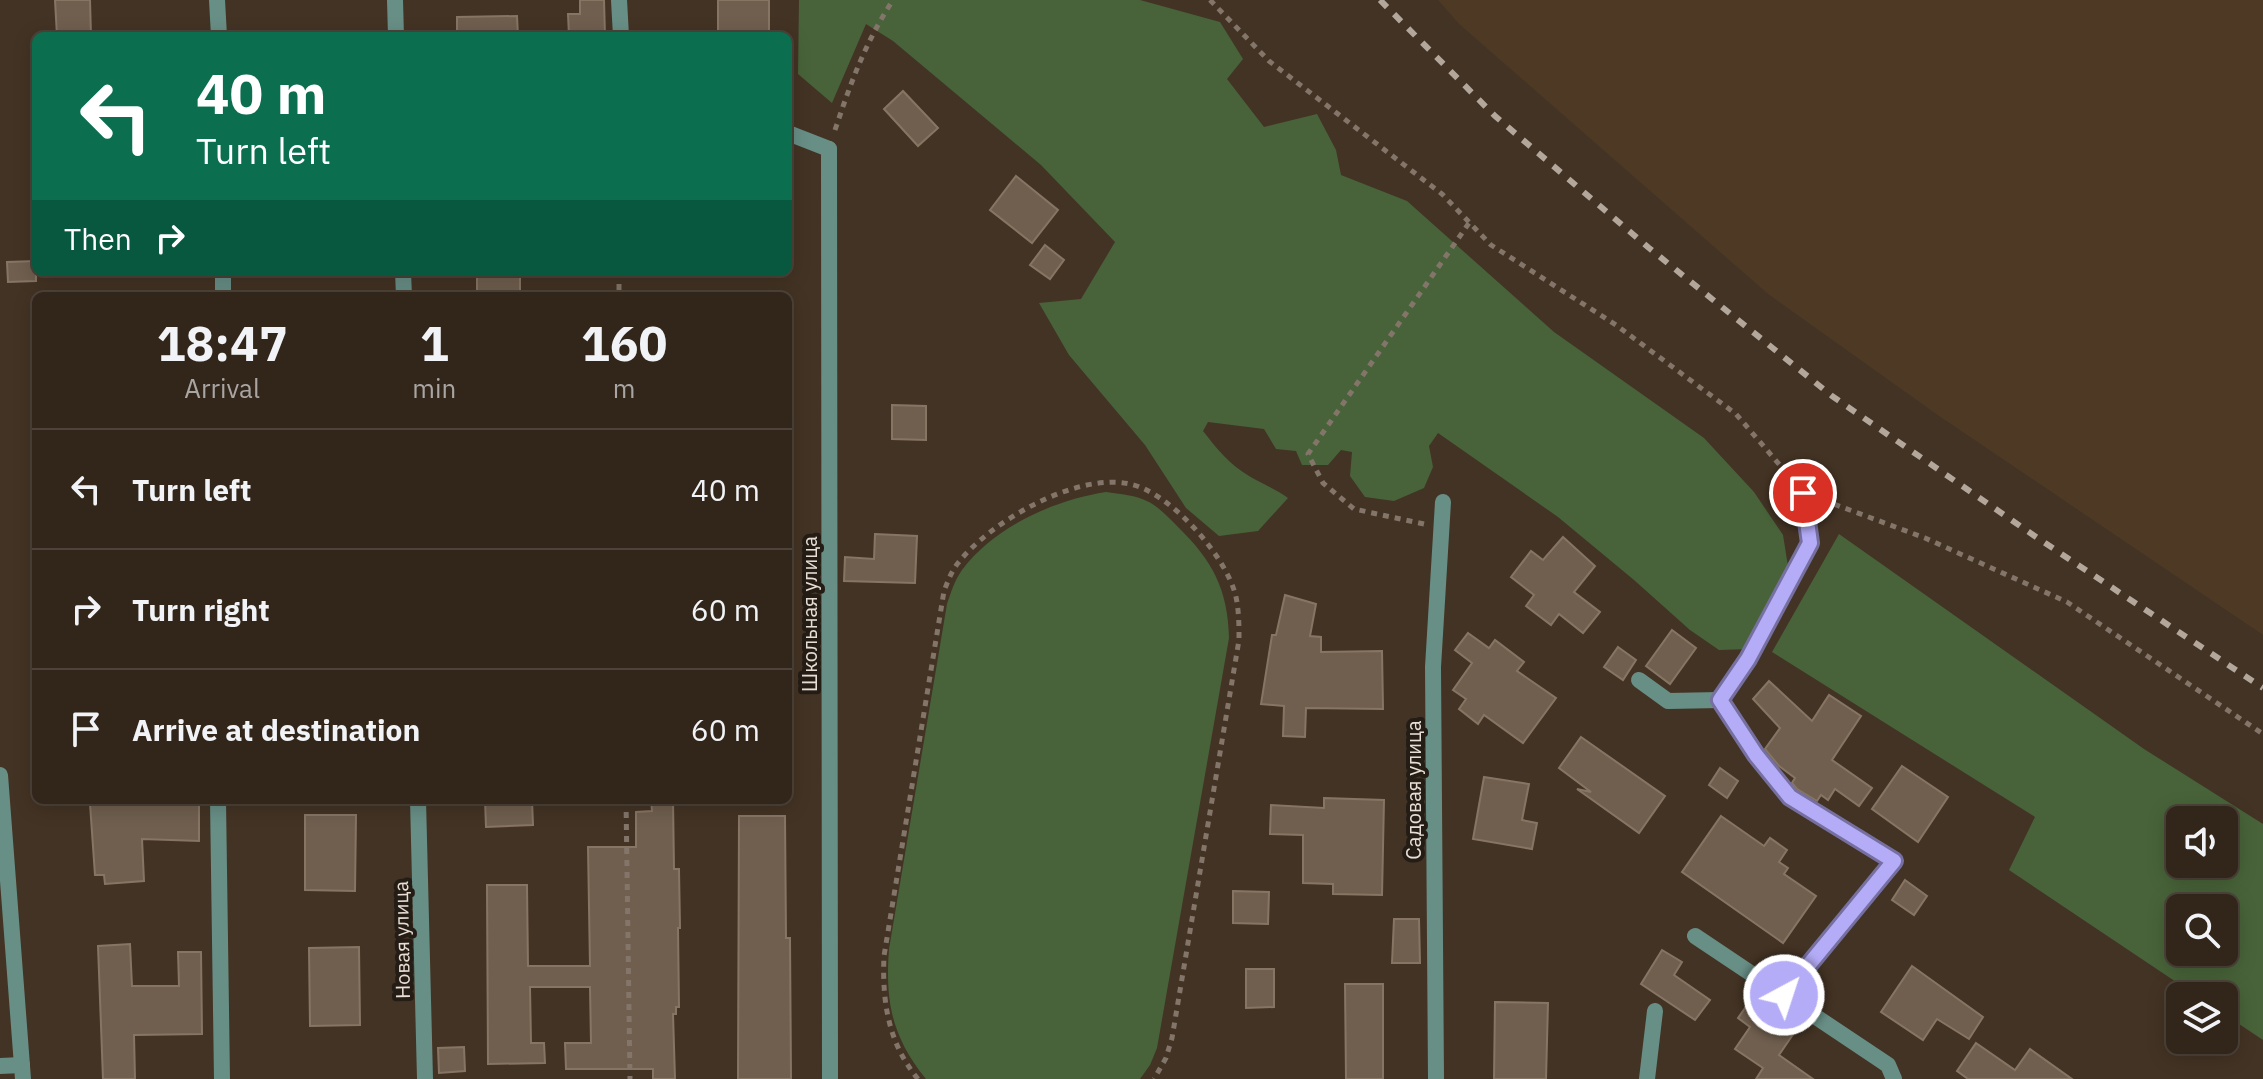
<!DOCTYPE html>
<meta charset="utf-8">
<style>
body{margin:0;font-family:"IBM Plex Sans",sans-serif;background:#3d3228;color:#f1f3f6;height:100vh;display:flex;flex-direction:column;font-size:30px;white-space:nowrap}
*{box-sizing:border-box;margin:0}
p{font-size:26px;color:#a8a5a3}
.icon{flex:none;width:44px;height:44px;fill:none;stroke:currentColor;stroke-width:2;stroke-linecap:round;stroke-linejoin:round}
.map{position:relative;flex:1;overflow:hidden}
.panel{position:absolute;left:32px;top:292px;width:760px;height:512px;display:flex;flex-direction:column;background:#32261b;border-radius:12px;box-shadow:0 4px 20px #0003,0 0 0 2px #4d433a}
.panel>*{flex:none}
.top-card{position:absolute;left:32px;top:32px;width:760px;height:244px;border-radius:12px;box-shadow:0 4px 20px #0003,0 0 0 2px #4d433a;background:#0b6e4f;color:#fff;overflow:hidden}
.buttons{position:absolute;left:2166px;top:806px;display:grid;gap:16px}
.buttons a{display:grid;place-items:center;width:72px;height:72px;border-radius:12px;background:#32261b;box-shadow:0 4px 20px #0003,0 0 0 2px #4d433a;font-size:40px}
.pin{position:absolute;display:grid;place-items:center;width:68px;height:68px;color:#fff;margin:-34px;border:4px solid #fff;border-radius:50%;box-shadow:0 2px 8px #0007}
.me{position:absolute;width:88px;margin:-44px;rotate:40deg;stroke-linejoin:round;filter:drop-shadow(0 0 6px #0008)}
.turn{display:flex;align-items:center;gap:28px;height:168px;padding:0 32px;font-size:36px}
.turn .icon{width:104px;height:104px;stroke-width:2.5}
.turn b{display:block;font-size:56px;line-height:68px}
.then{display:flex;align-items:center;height:76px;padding:0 32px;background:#0003;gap:16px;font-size:30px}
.eta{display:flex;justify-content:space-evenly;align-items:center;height:136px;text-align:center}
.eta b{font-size:48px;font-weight:700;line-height:56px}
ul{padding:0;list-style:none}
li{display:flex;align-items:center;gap:24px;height:120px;padding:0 32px;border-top:2px solid #4d433a}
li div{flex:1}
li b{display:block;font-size:30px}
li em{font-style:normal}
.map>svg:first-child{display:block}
.built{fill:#4d3924}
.green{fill:#486339;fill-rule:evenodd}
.building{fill:#705f4f;stroke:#877564;stroke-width:2}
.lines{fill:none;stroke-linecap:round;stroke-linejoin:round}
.path{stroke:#837569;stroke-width:5;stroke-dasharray:6 6;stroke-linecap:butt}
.service{stroke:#688f86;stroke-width:16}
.minor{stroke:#688f86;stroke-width:16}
.rail{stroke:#b3a79c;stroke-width:6;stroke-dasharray:10 10;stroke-linecap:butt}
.route-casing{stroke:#7670a1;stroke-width:20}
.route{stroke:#b5acf8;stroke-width:14}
.labels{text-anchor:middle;stroke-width:8;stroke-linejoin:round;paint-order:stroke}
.street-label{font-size:20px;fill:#e8ded5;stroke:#241d16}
</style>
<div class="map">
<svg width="2263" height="1079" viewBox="0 0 2263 1079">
<rect width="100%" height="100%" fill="#433324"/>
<polygon class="built" points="1438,0 2263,0 2263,635 1939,416 1768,294 1459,24"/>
<g class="green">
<path d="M 799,0 L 1140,0 L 1220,22 L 1243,59 L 1227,79 L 1264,127 L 1317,114 L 1336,150 L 1341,175 L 1407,201 L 1554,332 L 1704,438 L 1754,492 L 1783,535 L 1791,585 L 1752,649 L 1719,650 L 1690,630 L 1634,580 L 1558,517 L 1438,433 L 1429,446 L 1433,467 L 1424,488 L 1394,501 L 1365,497 L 1350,476 L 1352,452 L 1341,450 L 1328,465 L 1302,465 L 1296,451 L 1276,449 L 1264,429 L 1208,422 L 1203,431 C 1217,449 1229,464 1249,476 C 1262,484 1276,489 1288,498 L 1258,531 L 1219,536 L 1186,508 L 1145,445 L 1069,355 L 1039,303 L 1081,299 L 1115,242 L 1041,165 L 893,41 L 866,24 L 832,103 L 798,74 Z"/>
<path d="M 1106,492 C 1120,494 1136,495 1149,502 C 1160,508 1169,518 1178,527 C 1212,560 1228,589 1229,638 L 1157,1048 L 1150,1065 L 1140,1079 L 926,1079 C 892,1037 885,1002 889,949 L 947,604 C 951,593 954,581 962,570 C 994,527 1054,500 1106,492 Z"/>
<path d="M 1839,534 L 2144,749 L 2263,824 L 2263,1040 L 2224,1014 L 2224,996 L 2197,996 L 2009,870 L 2035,817 L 1772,652 ZM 2224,820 L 2224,864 L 2180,864 L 2180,820 ZM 2180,908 L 2224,908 L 2224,952 L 2180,952 Z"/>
</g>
<g class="building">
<polygon points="55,0 90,0 91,36 57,36"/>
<polygon points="580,0 604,0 605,36 569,36 568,14 580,14"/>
<rect x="718" y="0" width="51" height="36"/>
<polygon points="517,16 518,36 457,36 457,17"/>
<polygon points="903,91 938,128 918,146 884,109"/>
<polygon points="1016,176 1058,210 1032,243 990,210"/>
<polygon points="1045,245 1064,260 1050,279 1030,265"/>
<polygon points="36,261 36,281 8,282 7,262"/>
<rect x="477" y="272" width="43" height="24"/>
<polygon points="892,405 926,406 926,440 892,439"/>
<polygon points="875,534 917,536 915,583 844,581 845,557 874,559"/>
<polygon points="1563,537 1595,566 1574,592 1600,612 1583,633 1559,614 1551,625 1526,606 1534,595 1511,577 1531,551 1543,560"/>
<polygon points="1285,595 1316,604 1310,636 1321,637 1321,652 1382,651 1383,709 1306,708 1305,737 1283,736 1284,706 1261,704 1272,635 1276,635"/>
<polygon points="1672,630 1696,648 1670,684 1646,666"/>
<polygon points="1468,633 1489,648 1495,640 1524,662 1517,671 1556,698 1523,743 1484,715 1478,724 1459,709 1466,699 1453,690 1472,663 1455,650"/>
<polygon points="1618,647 1636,660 1623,680 1604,667"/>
<polygon points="1769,681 1812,721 1829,695 1861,716 1832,760 1872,788 1859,806 1835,789 1828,800 1821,795 1817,801 1797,789 1792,783 1795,778 1779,766 1765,749 1780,728 1753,699"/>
<polygon points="1581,737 1665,796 1639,833 1577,789 1591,792 1559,768"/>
<polygon points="1902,766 1948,797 1918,842 1872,809"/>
<polygon points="1720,768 1738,781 1727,798 1709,785"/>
<polygon points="1484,777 1529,784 1522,820 1537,823 1532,849 1473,839"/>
<polygon points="1324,798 1384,800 1382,895 1333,894 1333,884 1303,883 1303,835 1270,834 1271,805 1324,808"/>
<polygon points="485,800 532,800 533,825 486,827"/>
<polygon points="651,800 673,800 674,869 679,869 680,928 678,928 679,1007 676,1007 676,1014 673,1014 675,1079 653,1079 653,1069 566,1069 565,1043 591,1043 590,987 530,987 531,1043 544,1043 545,1063 488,1064 487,885 527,885 528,966 590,966 588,847 636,847 636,812 652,811"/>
<polygon points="140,801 140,803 199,805 199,841 142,839 144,881 105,884 104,875 95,875 90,804"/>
<polygon points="305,815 356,815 355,891 305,890"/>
<polygon points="739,816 785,816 786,938 790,938 791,1079 738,1079"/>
<polygon points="1721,816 1764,846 1770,838 1787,850 1779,862 1788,868 1784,874 1816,896 1783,943 1682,872"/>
<polygon points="1905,880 1927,896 1914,915 1892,900"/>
<polygon points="1233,891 1269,892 1268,924 1233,923"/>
<polygon points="1394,919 1419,919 1420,963 1392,963"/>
<polygon points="130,944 132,986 179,986 178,952 201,952 202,1034 134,1035 135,1079 103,1079 98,946"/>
<polygon points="359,947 360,1025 310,1026 309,948"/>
<polygon points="1662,950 1682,962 1674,975 1710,1000 1695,1020 1641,984"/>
<polygon points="1912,966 1983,1017 1969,1039 1937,1019 1923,1040 1881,1012"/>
<polygon points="1246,969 1274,969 1274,1007 1246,1008"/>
<polygon points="1345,984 1383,984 1383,1079 1346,1079"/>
<polygon points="1757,991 1799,1018 1790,1030 1794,1033 1779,1055 1813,1079 1756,1079 1763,1068 1735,1049 1750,1027 1738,1018"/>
<polygon points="1495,1002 1548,1003 1546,1079 1494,1079"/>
<polygon points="1976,1043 2015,1070 2030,1049 2072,1079 1968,1079 1957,1071"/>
<polygon points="464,1047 465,1071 439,1073 438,1048"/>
</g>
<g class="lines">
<g class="path">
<polyline points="1210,0 1269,61 1442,194 1491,245 1616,325 1736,414 1790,477"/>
<path d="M 835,130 C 851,82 865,43 893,0"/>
<polyline points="619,272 619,296"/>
<polyline points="1823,500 1925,538 2067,602 2263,734"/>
<polyline points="1424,524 1354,509 1323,483 1308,454 1469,223"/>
<polyline points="626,800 630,1079"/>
<path d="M 918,1079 C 888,1043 882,1001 884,956 L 944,591 C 948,581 951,572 958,563 C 990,522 1076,472 1130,484 C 1171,493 1227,557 1236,597 C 1239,611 1239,626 1239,640 L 1172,1038 L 1166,1058 L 1154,1079"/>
</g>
<g class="service">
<polyline points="217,0 219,36"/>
<polyline points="619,0 621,36"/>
<polyline points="788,133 829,149"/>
<polyline points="223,296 223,272"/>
<polyline points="1639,680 1668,701 1720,700"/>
<polyline points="218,800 222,1079"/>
<polyline points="1695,936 1888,1065 1894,1079"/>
<polyline points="1784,995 1894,861 1790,797 1756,755 1720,700 1748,659 1810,543 1803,493"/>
<polyline points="1647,1079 1655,1011"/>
</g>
<g class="minor">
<polyline points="395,0 396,36"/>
<polyline points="829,149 830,1079"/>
<polyline points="403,272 404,296"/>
<polyline points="0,775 23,1079"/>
<polyline points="418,800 425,1079"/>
<polyline points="0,1066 22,1065"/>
<polyline points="1436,1079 1433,667 1443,502"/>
</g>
<polyline class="rail" points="1380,0 1495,116 1649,248 1832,396 2039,539 2263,688"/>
</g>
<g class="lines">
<defs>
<polyline id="route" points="1784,995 1894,861 1790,797 1756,755 1720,700 1748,659 1810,543 1803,493"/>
</defs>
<use href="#route" class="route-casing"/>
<use href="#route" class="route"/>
</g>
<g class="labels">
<g class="street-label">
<text transform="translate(810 614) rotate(-90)" y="7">Школьная улица</text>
<text transform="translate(1414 790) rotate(-90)" y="7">Садовая улица</text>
<text transform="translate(402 940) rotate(-91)" y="7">Новая улица</text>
</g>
</g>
</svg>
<div class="buttons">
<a><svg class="icon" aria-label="sound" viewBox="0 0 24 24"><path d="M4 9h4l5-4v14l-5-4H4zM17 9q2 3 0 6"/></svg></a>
<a><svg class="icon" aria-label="search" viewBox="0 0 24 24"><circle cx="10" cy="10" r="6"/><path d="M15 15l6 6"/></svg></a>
<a><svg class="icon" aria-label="layers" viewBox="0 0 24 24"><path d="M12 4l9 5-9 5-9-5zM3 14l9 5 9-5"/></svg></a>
</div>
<div class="pin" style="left:1803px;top:493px;background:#d93025"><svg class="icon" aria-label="arrive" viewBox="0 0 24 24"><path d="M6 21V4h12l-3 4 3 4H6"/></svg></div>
<svg class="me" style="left:1784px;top:995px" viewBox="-20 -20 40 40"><circle r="17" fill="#b5acf8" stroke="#fff" stroke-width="3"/><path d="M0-11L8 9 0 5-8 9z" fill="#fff"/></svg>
<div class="top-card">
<div class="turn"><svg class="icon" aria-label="left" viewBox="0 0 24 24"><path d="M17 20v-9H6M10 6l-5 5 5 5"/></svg><div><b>40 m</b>Turn left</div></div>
<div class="then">Then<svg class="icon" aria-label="right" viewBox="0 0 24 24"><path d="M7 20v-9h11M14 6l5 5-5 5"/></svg></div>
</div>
<section class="panel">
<div class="eta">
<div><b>18:47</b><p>Arrival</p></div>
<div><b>1</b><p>min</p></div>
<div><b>160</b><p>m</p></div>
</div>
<ul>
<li><svg class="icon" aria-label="left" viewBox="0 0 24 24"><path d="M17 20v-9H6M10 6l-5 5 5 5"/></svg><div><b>Turn left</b></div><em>40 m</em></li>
<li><svg class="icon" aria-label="right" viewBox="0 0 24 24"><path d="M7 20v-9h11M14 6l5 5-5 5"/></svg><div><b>Turn right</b></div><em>60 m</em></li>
<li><svg class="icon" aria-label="arrive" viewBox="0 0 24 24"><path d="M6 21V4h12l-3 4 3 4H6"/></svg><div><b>Arrive at destination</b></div><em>60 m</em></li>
</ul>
</section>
</div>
